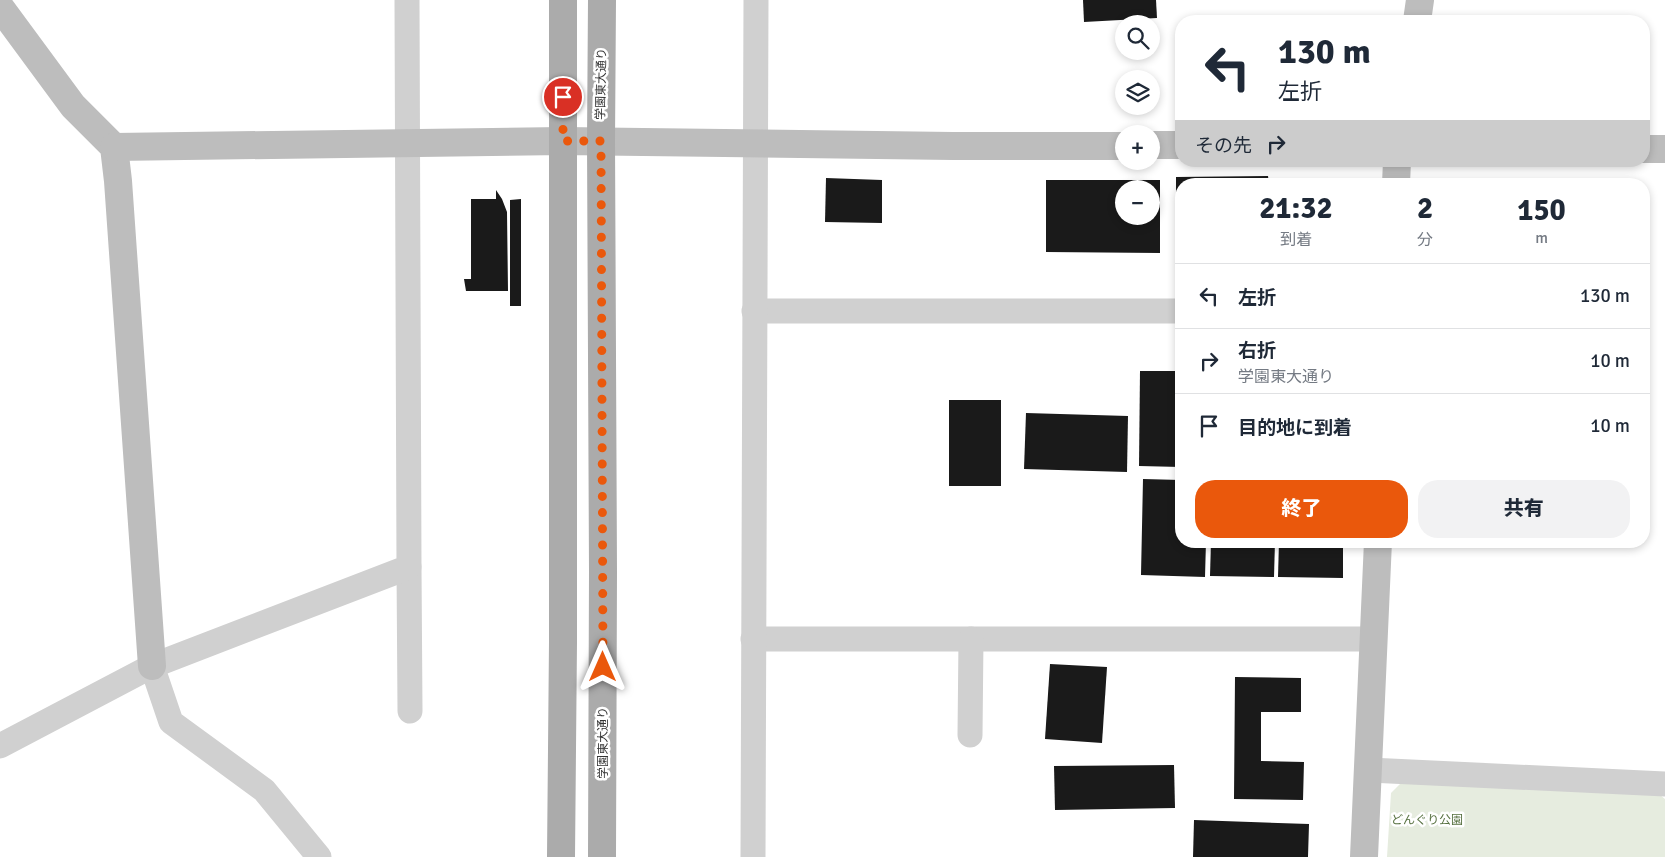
<!DOCTYPE html>
<html lang="ja">
<meta charset="utf-8">
<style>
body{margin:0;font-family:Signika,"Noto Sans JP",sans-serif;background:#f2f2f3;color:#1f2937;height:100vh;display:flex;flex-direction:column;font-size:19px;white-space:nowrap}
*{box-sizing:border-box;margin:0}
p{font-size:16px;color:#747a83}
.icon{flex:none;width:28px;height:28px;fill:none;stroke:currentColor;stroke-width:2;stroke-linecap:round;stroke-linejoin:round}
.map{position:relative;flex:1;overflow:hidden}
.details{position:absolute;left:1175px;top:178px;width:475px;height:370px;display:flex;flex-direction:column;background:#fff;border-radius:20px;box-shadow:0 2px 8px #0003}
.details>*{flex:none}
.top-card{position:absolute;left:1175px;top:15px;width:475px;height:152px;border-radius:20px;box-shadow:0 2px 8px #0003;background:#fff;color:#1f2937;overflow:hidden}
.controls{position:absolute;left:1115px;top:15px;display:grid;gap:10px}
.controls a{display:grid;place-items:center;width:45px;height:45px;border-radius:50%;background:#fff;box-shadow:0 2px 8px #0003;font-size:25px}
.pin{position:absolute;display:grid;place-items:center;width:42px;height:42px;color:#fff;margin:-21px;border:2px solid #fff;border-radius:50%;box-shadow:0 1px 5px #0007}
.me{position:absolute;width:55px;margin:-28px;rotate:0deg;stroke-linejoin:round;filter:drop-shadow(0 0 4px #0008)}
.turn{display:flex;align-items:center;gap:18px;height:105px;padding:0 20px;font-size:22px}
.turn .icon{width:65px;height:65px;stroke-width:2.5}
.turn b{display:block;font-size:35px;line-height:42px}
.then{display:flex;align-items:center;height:48px;padding:0 20px;background:#0003;gap:10px;font-size:19px}
.eta{display:flex;justify-content:space-evenly;align-items:center;height:85px;text-align:center}
.eta b{font-size:30px;font-weight:800;line-height:35px}
.cta{display:flex;gap:10px;margin-top:auto;padding:10px 20px}
.cta a{flex:1;height:58px;border-radius:20px;background:#ea580c;color:#fff;font-size:20px;font-weight:800;line-height:58px;text-align:center}
.cta a+a{background:#f2f2f3;color:#1f2937}
ul{padding:0;list-style:none}
li{display:flex;align-items:center;gap:15px;height:65px;padding:0 20px;border-top:1px solid #e0e1e3}
li div{flex:1}
li b{display:block;font-size:19px}
li em{font-style:normal}
.map>svg:first-child{display:block}
.green{fill:#e6ecdf}
.building{fill:#1a1a1a;fill-rule:evenodd}
.lines{fill:none;stroke-linecap:round;stroke-linejoin:round}
.street{stroke:#d0d0d0;stroke-width:25}
.secondary{stroke:#bdbdbd;stroke-width:28}
.primary{stroke:#ababab;stroke-width:28}
.route{stroke:#ea580c;stroke-width:9;stroke-dasharray:0 16.2}
.labels{text-anchor:middle;stroke-width:5;stroke-linejoin:round;paint-order:stroke}
.street-label{font-size:12px;fill:#333;stroke:#fff}
.park-label{font-size:12px;fill:#56703f;stroke:#fff}
</style>
<div class="map">
<svg width="1665" height="857" viewBox="0 0 1665 857">
<rect width="100%" height="100%" fill="#fff"/>
<polygon class="green" points="1402,782 1660,795 1665,799 1665,857 1387,857 1391,793"/>
<g class="building">
<polygon points="1083,0 1156,0 1157,18 1084,22"/>
<polygon points="1268,176 1269,184 1181,184 1181,216 1176,216 1176,177"/>
<polygon points="826,178 882,180 882,223 825,222"/>
<path d="M 1046,180 L 1160,180 L 1160,253 L 1046,252 ZM 1124,189 L 1151,189 L 1151,216 L 1124,216 Z"/>
<polygon points="496,190 502,199 507,212 508,291 466,291 464,279 471,279 471,199 496,199"/>
<polygon points="521,199 521,306 510,306 510,200"/>
<polygon points="1140,371 1181,371 1181,467 1139,466"/>
<rect x="949" y="400" width="52" height="86"/>
<polygon points="1026,413 1128,416 1127,472 1024,469"/>
<polygon points="1143,479 1181,480 1181,541 1206,541 1205,577 1141,575"/>
<polygon points="1211,541 1275,541 1274,577 1210,576"/>
<polygon points="1279,541 1343,541 1343,578 1278,577"/>
<polygon points="1050,664 1107,667 1102,743 1045,739"/>
<polygon points="1235,677 1301,678 1301,712 1261,712 1261,761 1304,762 1303,800 1234,799"/>
<polygon points="1174,765 1175,808 1055,810 1054,766"/>
<polygon points="1194,820 1309,824 1308,857 1193,857"/>
</g>
<g class="lines">
<g class="street">
<polyline points="754,311 1181,311"/>
<polyline points="409,567 410,711"/>
<polyline points="753,639 1373,639"/>
<polyline points="152,666 171,722 264,790 319,857"/>
<polyline points="970,735 971,639"/>
<polyline points="0,746 152,666 409,567 407,0"/>
<polyline points="1369,770 1665,784"/>
<polyline points="753,857 756,0"/>
</g>
<g class="secondary">
<polyline points="0,7 73,106 114,147 118,181 152,666"/>
<polyline points="1417,21 1420,0"/>
<polyline points="1151,145 1181,145"/>
<polyline points="114,147 563,141 953,146 1124,146"/>
<polyline points="1644,149 1665,149"/>
<polyline points="1396,184 1397,161"/>
<polyline points="1364,857 1378,541"/>
</g>
<g class="primary">
<polyline points="561,857 563,642 563,0"/>
<polyline points="602,857 603,571 601,141 602,0"/>
</g>
</g>
<g class="lines">
<polyline class="route" points="563,97 563,141 601,141 603,667"/>
</g>
<g class="labels">
<g class="street-label">
<text transform="translate(601 84) rotate(-89)" y="4">学園東大通り</text>
<text transform="translate(603 743) rotate(-90)" y="4">学園東大通り</text>
</g>
<g class="park-label">
<text x="1427" y="824">どんぐり公園</text>
</g>
</g>
</svg>
<div class="controls">
<a><svg class="icon" aria-label="search" viewBox="0 0 24 24"><circle cx="10" cy="10" r="6"/><path d="M15 15l6 6"/></svg></a>
<a><svg class="icon" aria-label="layers" viewBox="0 0 24 24"><path d="M12 4l9 5-9 5-9-5zM3 14l9 5 9-5"/></svg></a>
<a>+</a>
<a>−</a>
</div>
<div class="pin" style="left:563px;top:97px;background:#d93025"><svg class="icon" aria-label="arrive" viewBox="0 0 24 24"><path d="M6 21V4h12l-3 4 3 4H6"/></svg></div>
<svg class="me" style="left:603px;top:667px" viewBox="-20 -20 40 40"><path d="M0-17L14 15 0 8-14 15z" fill="#ea580c" stroke="#fff" stroke-width="4"/></svg>
<div class="top-card">
<div class="turn"><svg class="icon" aria-label="left" viewBox="0 0 24 24"><path d="M17 20v-9H6M10 6l-5 5 5 5"/></svg><div><b>130 m</b>左折</div></div>
<div class="then">その先<svg class="icon" aria-label="right" viewBox="0 0 24 24"><path d="M7 20v-9h11M14 6l5 5-5 5"/></svg></div>
</div>
<section class="details">
<div class="eta">
<div><b>21:32</b><p>到着</p></div>
<div><b>2</b><p>分</p></div>
<div><b>150</b><p>m</p></div>
</div>
<ul>
<li><svg class="icon" aria-label="left" viewBox="0 0 24 24"><path d="M17 20v-9H6M10 6l-5 5 5 5"/></svg><div><b>左折</b></div><em>130 m</em></li>
<li><svg class="icon" aria-label="right" viewBox="0 0 24 24"><path d="M7 20v-9h11M14 6l5 5-5 5"/></svg><div><b>右折</b><p>学園東大通り</p></div><em>10 m</em></li>
<li><svg class="icon" aria-label="arrive" viewBox="0 0 24 24"><path d="M6 21V4h12l-3 4 3 4H6"/></svg><div><b>目的地に到着</b></div><em>10 m</em></li>
</ul>
<div class="cta"><a>終了</a><a>共有</a></div>
</section>
</div>
